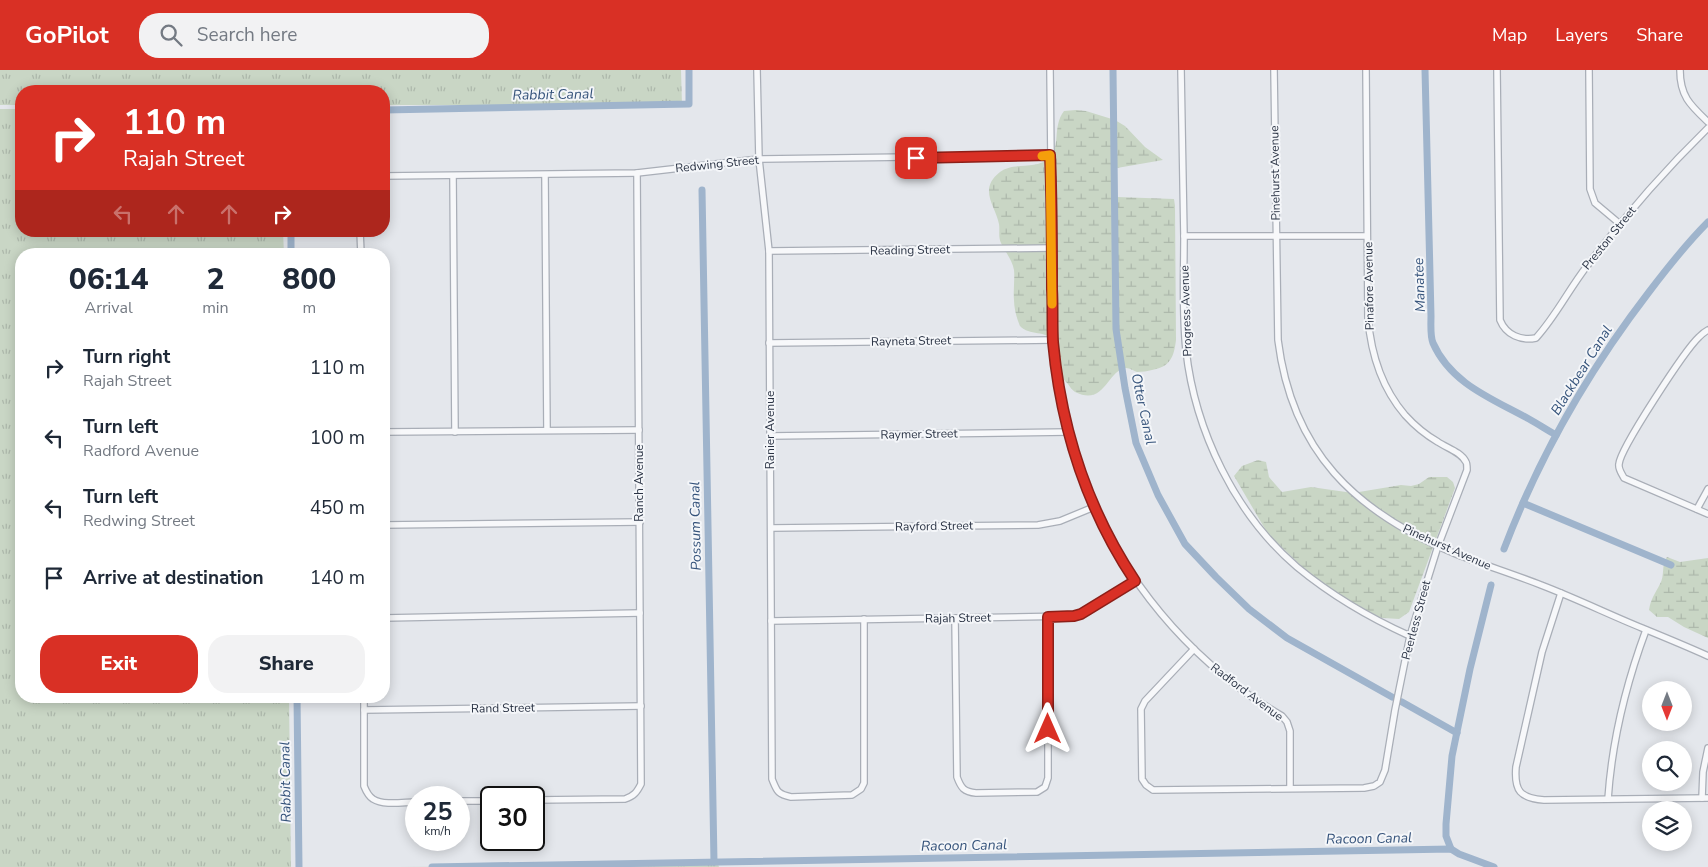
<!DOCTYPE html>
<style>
body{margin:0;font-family:"Nunito Sans",sans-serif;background:#f2f2f3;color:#1f2937;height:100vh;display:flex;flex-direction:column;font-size:19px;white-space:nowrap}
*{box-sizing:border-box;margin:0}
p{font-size:16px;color:#747a83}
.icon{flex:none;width:28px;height:28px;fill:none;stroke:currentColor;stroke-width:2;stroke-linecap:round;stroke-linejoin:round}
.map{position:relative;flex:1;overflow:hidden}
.panel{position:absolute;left:15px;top:178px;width:375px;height:455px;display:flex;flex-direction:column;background:#fff;border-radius:20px;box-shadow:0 2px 12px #0003}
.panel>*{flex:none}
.top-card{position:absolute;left:15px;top:15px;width:375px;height:152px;border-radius:20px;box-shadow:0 2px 12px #0003;background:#d93025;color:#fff;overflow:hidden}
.needle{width:32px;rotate:180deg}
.buttons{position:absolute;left:1642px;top:611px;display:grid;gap:10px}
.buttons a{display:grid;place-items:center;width:50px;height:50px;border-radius:50%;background:#fff;box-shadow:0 2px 12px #0003;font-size:25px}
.speed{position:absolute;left:405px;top:716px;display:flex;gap:10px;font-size:25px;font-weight:700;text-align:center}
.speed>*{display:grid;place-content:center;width:65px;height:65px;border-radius:50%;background:#fff;box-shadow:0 2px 12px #0003;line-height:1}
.speed small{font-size:12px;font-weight:400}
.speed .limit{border:2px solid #111;border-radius:8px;background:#fff;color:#111}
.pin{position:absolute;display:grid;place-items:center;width:42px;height:42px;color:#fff;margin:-21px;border-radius:10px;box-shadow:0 2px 8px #0006}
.me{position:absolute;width:55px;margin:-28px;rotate:0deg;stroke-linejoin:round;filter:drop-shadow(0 0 4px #0008)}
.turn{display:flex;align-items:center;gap:18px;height:105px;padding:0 25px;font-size:22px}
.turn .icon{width:65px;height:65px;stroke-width:2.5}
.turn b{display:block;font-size:35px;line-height:42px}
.lanes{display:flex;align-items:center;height:48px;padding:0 25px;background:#0003;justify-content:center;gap:25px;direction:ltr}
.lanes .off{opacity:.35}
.eta{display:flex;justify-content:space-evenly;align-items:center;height:85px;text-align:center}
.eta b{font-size:30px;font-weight:800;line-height:35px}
.button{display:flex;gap:10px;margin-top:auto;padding:10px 25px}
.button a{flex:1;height:58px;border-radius:20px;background:#d93025;color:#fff;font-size:20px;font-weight:800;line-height:58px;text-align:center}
.button a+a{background:#f2f2f3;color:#1f2937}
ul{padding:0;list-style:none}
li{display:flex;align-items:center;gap:15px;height:70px;padding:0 25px}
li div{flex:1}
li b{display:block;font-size:19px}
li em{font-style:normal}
header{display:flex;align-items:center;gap:30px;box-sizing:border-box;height:70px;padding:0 25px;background:#d93025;color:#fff}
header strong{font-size:24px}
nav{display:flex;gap:28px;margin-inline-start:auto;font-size:18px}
.search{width:350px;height:45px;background:#f2f2f3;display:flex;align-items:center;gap:12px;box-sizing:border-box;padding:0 18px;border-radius:20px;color:#747a83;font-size:19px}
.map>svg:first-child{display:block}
.grass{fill:url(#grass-tufts)}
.wetland{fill:url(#wetland-marsh)}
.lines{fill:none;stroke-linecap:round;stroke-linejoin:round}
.canal{stroke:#9fb4cc;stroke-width:7}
.street-casing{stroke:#a9aeb7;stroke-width:8}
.street{stroke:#f7f8fa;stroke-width:5.5}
.route-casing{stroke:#8d1f18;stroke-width:12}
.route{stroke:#d93025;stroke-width:9}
.slow{stroke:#f59e0b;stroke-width:9}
.labels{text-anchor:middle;stroke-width:4;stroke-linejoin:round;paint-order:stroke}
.street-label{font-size:12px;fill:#2b3445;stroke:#f4f6f9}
.water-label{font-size:14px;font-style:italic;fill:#34527a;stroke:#f4f6f9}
</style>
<header>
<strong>GoPilot</strong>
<div class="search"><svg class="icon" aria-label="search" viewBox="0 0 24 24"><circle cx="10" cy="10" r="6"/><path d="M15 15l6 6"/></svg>Search here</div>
<nav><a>Map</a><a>Layers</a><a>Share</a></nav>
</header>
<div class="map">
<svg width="1708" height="797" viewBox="0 0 1708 797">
<defs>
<pattern id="grass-tufts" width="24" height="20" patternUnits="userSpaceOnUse" patternTransform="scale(1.25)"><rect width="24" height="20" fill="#c9d6c5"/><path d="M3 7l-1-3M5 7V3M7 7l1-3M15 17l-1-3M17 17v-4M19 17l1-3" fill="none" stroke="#adb8ab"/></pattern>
<pattern id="wetland-marsh" width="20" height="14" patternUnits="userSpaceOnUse" patternTransform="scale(1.25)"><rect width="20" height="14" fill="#c9d6c5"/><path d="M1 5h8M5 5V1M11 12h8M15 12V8" fill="none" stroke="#adb8ab"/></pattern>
</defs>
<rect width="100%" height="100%" fill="#e4e7ec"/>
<g class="grass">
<polygon points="0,0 681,0 682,35 384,35 384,21 21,21 21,35 0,35"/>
<polygon points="0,39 21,39 21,161 283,161 284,184 21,184 21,626 289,626 291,797 0,797"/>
<polygon points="718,794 719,797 397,797 710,795"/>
</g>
<g class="wetland">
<path d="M 1076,40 L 1086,41 L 1115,50 L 1125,56 L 1145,77 L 1163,90 L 1117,98 L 1117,127 L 1174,129 L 1175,136 L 1176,270 C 1174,287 1170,297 1152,300 C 1148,301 1142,302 1137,302 C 1134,301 1130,298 1126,298 C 1107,300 1105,337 1075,322 C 1072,320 1070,317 1068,314 C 1065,311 1062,308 1060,305 C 1055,294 1060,282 1053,271 C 1047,260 1029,266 1020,256 C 1017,249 1014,239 1014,230 C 1013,220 1015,210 1014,200 C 1012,189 1005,182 1001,173 C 998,167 1000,160 999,154 C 995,135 978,119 1000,102 C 1014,91 1037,101 1050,87 C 1061,76 1052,57 1064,41 Z"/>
<polygon points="1258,390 1266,392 1269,407 1282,422 1311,417 1353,423 1401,415 1411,416 1419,414 1429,407 1447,407 1453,412 1455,418 1409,542 1399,549 1383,548 1371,546 1336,529 1268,464 1234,406 1242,396"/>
<path d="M 1667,487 L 1680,492 L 1708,488 L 1708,568 L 1684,557 L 1668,547 L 1657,547 L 1649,540 C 1651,528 1655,524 1660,514 C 1665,506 1661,495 1667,487 Z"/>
</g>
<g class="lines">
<g class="canal">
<polyline points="1113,0 1116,259 1125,318 1136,373 1158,425 1185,474 1216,507 1249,539 1287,568 1392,627"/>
<path d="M 1425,0 L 1431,246 C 1431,254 1430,266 1433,273 C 1451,314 1493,329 1529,349 C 1538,354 1547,360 1556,365"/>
<polyline points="384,40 689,34 689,0"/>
<polyline points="702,120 714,792"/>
<polyline points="291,161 291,184"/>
<polyline points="1523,433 1671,495"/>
<path d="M 1504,479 C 1539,387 1589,300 1649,222 C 1668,197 1686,174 1708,152"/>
<polyline points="297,626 299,797"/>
<polyline points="1402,632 1457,663"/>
<polyline points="1451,779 1446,766 1446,754 1452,686 1470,599 1491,515"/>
<polyline points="432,797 1451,779 1459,784 1494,797"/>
</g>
<defs>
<g id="street">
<path d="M 757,0 L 759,89 L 769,181 L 772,709 C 777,721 777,724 791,727 L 852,725 L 861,719 L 864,713 L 864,549"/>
<path d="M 1050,0 L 1053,270 C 1056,305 1061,340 1071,374 C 1097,464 1150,545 1223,605 C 1241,621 1262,634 1282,646 L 1287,652 L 1290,661 L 1290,718"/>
<path d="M 1181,0 C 1182,56 1183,111 1184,167 C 1184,204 1182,242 1186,280 C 1195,361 1235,444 1297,497 C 1331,525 1370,548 1410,566"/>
<path d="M 1274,0 L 1278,270 C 1292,382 1355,442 1456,484 C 1484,495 1513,504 1541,515 C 1575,528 1608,544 1642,558 C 1664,567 1686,576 1708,586"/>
<path d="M 1497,0 L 1500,250 C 1506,265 1521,271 1536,268 C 1556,246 1569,219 1587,196 C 1624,147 1664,101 1708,58"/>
<polyline points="1589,0 1590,119 1595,133 1620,154"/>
<path d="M 1680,0 C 1680,26 1690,35 1708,52"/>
<polyline points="545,105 547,360"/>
<polyline points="384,106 637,103 759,89 1050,85"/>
<polyline points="453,106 455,362"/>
<polyline points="360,161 361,184"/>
<polyline points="1184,166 1367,166"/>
<polyline points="769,181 1052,178"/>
<path d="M 1708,260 C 1704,262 1702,264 1699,267 C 1685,280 1620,379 1619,394 C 1618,399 1622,404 1624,408 L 1708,444"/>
<polyline points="769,273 1053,270"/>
<polyline points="384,362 639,360"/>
<polyline points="770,366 1068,362"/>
<polyline points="1697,439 1708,419"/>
<polyline points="384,455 640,452"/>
<polyline points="771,458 1038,455 1060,451 1094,437"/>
<path d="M 1561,523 L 1542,582 L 1516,697 C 1514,721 1520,728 1544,730 L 1708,728"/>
<polyline points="384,548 640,543"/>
<path d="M 955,548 L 957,707 C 961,718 964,722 976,723 L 1037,722 L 1045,717 L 1048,708 L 1048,547"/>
<polyline points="771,551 1073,546 1089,541 1135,511"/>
<path d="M 1194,579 L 1145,631 L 1141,639 L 1142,709 L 1146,715 L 1153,720 L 1364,718 L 1374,716 L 1380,712 L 1385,700 L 1395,640 L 1410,566 L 1438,476 L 1467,400 C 1467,399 1467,393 1466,392 C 1461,382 1447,378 1438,372 C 1426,365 1414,355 1405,345 C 1381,317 1371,284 1368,248 L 1366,0"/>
<path d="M 364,626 L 364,716 C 366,721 368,726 373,729 C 384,736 404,732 416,732"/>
<polyline points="364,640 641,636"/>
<polyline points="1702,728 1703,702 1708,678"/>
<path d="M 1608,729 C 1612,671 1626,614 1646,560"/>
<path d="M 534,730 L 625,729 C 634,726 637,722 641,714 L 637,103"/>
<polyline points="459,731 491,731"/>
</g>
</defs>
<use href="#street" class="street-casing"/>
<use href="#street" class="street"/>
</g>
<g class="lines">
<defs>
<path id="route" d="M 916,88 L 1050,85 C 1052,130 1052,174 1052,219 C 1053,236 1052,254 1053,272 C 1061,358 1087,439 1135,511 L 1081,544 L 1074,546 L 1048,547 L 1048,659"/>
</defs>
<use href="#route" class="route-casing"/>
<use href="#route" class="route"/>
<polyline class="slow" points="1042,86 1050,85 1052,234"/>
</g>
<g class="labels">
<g class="street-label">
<text transform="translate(717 94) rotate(-6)" y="4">Redwing Street</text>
<text transform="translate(1275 103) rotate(-91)" y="4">Pinehurst Avenue</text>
<text transform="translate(1609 168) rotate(-51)" y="4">Preston Street</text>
<text transform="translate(910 180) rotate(-1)" y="4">Reading Street</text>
<text transform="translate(1369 216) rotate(-91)" y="4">Pinafore Avenue</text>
<text transform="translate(1186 241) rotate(-92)" y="4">Progress Avenue</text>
<text transform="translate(911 271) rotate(-1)" y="4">Rayneta Street</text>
<text transform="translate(770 360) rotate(-90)" y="4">Ranier Avenue</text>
<text transform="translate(919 364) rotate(-1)" y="4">Raymer Street</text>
<text transform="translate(639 413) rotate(-90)" y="4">Ranch Avenue</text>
<text transform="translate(934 456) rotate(-1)" y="4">Rayford Street</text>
<text transform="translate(1447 477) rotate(24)" y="4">Pinehurst Avenue</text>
<text transform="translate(958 548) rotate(-1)" y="4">Rajah Street</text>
<text transform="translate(1416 550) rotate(-75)" y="4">Peerless Street</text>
<text transform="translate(1247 622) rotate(37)" y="4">Radford Avenue</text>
<text transform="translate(503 638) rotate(-1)" y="4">Rand Street</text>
</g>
<g class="water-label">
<text transform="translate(553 24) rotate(-1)" y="5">Rabbit Canal</text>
<text transform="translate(1419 215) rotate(-92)" y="5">Manatee</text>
<text transform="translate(1581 300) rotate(-58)" y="5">Blackbear Canal</text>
<text transform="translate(1144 339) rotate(78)" y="5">Otter Canal</text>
<text transform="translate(695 456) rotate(-91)" y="5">Possum Canal</text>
<text transform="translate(285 712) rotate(-91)" y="5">Rabbit Canal</text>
<text transform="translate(1369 768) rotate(-1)" y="5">Racoon Canal</text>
<text transform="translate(964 775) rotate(-1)" y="5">Racoon Canal</text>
</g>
</g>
</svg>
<div class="buttons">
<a><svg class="needle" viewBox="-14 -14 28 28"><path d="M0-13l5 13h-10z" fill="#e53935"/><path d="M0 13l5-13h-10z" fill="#747a83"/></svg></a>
<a><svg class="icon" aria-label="search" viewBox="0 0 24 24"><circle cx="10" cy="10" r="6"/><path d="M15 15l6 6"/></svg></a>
<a><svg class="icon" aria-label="layers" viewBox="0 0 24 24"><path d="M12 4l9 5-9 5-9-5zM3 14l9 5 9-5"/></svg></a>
</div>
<div class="speed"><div>25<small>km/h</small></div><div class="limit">30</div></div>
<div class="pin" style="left:916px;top:88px;background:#d93025"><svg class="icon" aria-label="arrive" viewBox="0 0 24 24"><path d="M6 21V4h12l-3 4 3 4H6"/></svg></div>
<svg class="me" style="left:1048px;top:659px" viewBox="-20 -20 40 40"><path d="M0-17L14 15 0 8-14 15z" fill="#d93025" stroke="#fff" stroke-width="4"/></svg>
<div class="top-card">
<div class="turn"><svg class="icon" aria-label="right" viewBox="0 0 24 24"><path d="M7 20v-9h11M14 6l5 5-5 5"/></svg><div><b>110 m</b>Rajah Street</div></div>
<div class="lanes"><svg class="icon off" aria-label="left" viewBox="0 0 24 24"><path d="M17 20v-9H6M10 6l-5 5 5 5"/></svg><svg class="icon off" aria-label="ahead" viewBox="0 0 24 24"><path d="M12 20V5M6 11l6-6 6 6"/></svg><svg class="icon off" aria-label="ahead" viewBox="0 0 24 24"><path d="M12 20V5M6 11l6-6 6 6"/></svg><svg class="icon" aria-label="right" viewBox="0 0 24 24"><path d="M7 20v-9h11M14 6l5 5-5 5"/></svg></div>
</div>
<section class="panel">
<div class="eta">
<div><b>06:14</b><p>Arrival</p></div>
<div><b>2</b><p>min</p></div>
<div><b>800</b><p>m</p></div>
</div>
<ul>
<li><svg class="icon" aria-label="right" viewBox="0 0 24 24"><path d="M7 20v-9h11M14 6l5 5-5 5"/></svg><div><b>Turn right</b><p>Rajah Street</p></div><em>110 m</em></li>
<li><svg class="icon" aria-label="left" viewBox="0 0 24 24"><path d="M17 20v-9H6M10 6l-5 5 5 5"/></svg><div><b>Turn left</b><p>Radford Avenue</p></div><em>100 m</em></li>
<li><svg class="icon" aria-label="left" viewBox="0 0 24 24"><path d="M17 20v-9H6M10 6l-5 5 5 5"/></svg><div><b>Turn left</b><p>Redwing Street</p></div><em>450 m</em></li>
<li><svg class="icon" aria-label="arrive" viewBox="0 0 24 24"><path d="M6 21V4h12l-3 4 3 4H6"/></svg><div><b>Arrive at destination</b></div><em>140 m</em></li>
</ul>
<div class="button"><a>Exit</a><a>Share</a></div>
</section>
</div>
